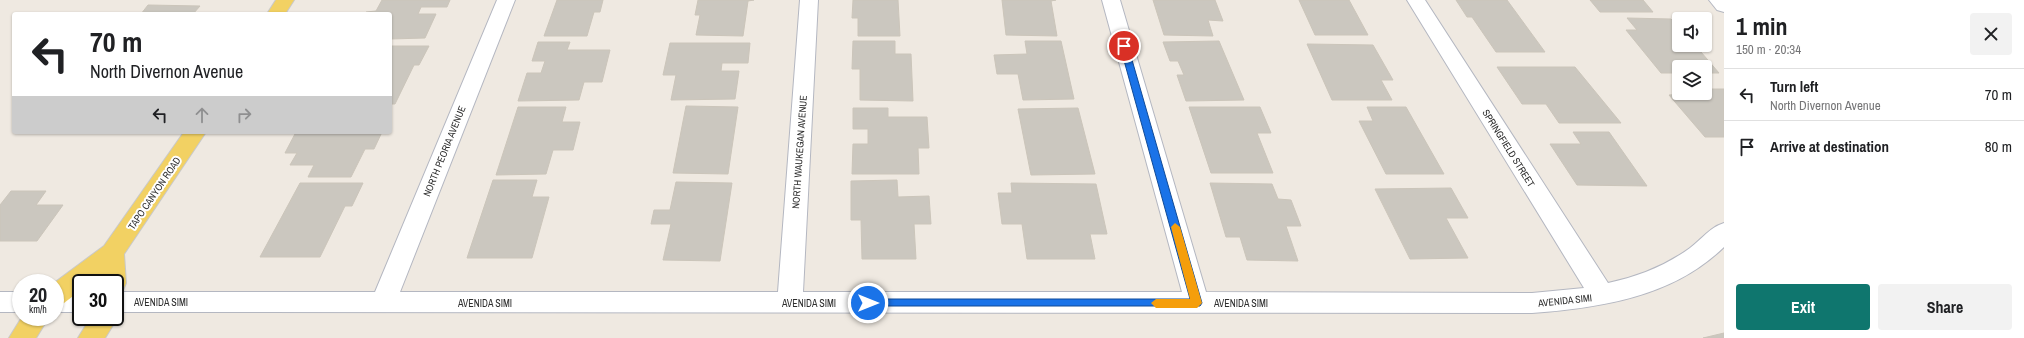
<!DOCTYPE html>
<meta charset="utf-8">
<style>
body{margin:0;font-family:"Archivo Narrow",sans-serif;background:#f2f2f2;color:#202124;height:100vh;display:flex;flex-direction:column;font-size:15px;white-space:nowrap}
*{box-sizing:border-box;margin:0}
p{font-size:13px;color:#757577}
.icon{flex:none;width:22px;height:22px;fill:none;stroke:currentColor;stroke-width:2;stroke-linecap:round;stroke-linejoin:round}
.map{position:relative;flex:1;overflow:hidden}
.panel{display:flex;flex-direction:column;background:#fff;width:300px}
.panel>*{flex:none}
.banner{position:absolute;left:12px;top:12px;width:380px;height:122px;border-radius:4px;box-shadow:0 1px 3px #0004;background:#fff;color:#202124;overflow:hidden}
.fabs{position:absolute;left:1672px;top:12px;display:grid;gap:8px}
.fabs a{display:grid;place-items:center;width:40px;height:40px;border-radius:4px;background:#fff;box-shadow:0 1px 3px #0004;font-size:20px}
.speed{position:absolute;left:12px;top:274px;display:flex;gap:8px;font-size:20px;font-weight:700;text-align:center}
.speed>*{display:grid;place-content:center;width:52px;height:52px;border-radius:50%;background:#fff;box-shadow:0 1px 3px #0004;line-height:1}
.speed small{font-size:10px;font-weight:400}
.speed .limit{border:2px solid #111;border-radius:6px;background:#fff;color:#111}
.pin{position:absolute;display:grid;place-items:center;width:34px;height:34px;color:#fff;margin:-17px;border:2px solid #fff;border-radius:50%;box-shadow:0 1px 4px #0007}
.me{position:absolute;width:44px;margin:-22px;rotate:90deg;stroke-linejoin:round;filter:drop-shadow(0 0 3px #0008)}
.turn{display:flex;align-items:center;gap:14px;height:84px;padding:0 12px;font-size:18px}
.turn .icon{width:52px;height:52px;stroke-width:2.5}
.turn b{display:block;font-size:28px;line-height:34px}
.lanes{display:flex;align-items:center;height:38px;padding:0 12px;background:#0003;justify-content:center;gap:20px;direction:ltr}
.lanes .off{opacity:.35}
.round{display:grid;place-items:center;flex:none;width:42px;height:42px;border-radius:4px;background:#f2f2f2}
.headline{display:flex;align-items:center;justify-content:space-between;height:68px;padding:0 12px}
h1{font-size:24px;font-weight:700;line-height:30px}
.primary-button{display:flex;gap:8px;margin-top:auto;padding:8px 12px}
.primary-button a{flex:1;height:46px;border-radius:4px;background:#0f766e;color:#fff;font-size:16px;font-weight:700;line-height:46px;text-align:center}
.primary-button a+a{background:#f2f2f2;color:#202124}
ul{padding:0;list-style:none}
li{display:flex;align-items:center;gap:12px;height:52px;padding:0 12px;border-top:1px solid #e0e0e0}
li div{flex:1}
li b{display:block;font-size:15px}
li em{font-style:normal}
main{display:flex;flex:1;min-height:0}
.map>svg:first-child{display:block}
.building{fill:#cbc7bf;stroke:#cbc5ba}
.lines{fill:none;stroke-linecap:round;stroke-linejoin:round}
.minor-casing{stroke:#b4b7c1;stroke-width:2}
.major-casing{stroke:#c9c9c9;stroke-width:2}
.minor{fill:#fff;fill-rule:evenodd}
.major{fill:#f2d163;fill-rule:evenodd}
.route{fill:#1a73e8;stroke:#114b97}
.slow{fill:#f59e0b}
.labels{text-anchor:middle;stroke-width:4;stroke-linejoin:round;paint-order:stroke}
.street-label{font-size:10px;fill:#2e2e2e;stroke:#fff}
</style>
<main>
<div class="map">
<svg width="1724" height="338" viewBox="0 0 1724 338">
<rect width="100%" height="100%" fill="#efe9e1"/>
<g class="building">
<polygon points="382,0 450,0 447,7 421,7 418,14 436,14 425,38 390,39 390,14 364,14 366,12 376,11"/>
<polygon points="557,0 603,0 600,12 594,12 587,36 544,36"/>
<polygon points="698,0 754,0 748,1 743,36 696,35 700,15 695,15"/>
<polygon points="853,0 898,0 900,36 858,36 858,18 852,18"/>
<polygon points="1002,0 1056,0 1051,1 1057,36 1006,35"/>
<polygon points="1153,0 1215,0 1223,21 1208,20 1213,36 1164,35"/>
<polygon points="1299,0 1349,0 1368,35 1315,35"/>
<polygon points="1456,0 1507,0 1545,52 1496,52 1472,17 1467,17"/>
<polygon points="1590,0 1643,0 1653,12 1600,12"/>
<polygon points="148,5 200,6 193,14 141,14"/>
<polygon points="1627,18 1671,19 1679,27 1679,45 1695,45 1719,73 1705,73 1705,67 1679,67 1679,73 1661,73 1626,30 1637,30"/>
<polygon points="853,41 895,41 895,54 911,54 913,101 860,100 860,69 852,69"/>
<polygon points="1025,41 1061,41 1074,99 1023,100 1018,74 997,74 994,55 1027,54"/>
<polygon points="1219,41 1244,100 1186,101 1177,75 1184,75 1178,61 1170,61 1163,42"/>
<polygon points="538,42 570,42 567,50 610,50 602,82 584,82 579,100 518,101 527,73 541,73 545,61 532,61"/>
<polygon points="670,43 750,43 748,63 722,63 721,71 739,71 735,99 671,100 676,75 663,75"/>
<polygon points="1307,44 1373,45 1393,80 1381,80 1392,100 1332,100"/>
<polygon points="390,46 429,46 419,65 414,65 395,104 390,104"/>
<polygon points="1497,67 1575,67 1621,123 1559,123 1546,104 1522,104"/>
<polygon points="1705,89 1724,89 1724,137 1705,137 1669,95 1705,93"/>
<polygon points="686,106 738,107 728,174 673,173"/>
<polygon points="518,107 566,107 562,122 580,122 573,150 553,150 546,174 496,175"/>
<polygon points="1189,107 1260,107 1271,133 1257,133 1273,173 1211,173"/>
<polygon points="1367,107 1406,107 1444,174 1386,174 1359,121 1373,121"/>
<polygon points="853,108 888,108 888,117 927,117 929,148 918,148 919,174 852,174 853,144 868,144 868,129 853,129"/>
<polygon points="1078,108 1095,174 1031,175 1018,109"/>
<polygon points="296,132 382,132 374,149 365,149 351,177 308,177 314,165 290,165 297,153 285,153"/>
<polygon points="1573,132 1609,132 1647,186 1577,185 1550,144 1581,144"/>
<polygon points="493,180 537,180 532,197 549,197 532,258 467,258"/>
<polygon points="897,180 898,197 929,196 931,224 914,224 916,259 862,259 861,220 851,220 851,181"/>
<polygon points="676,182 732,183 720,261 663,260 671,224 651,224 654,210 670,210"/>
<polygon points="300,183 363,183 352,206 345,206 320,257 260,257"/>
<polygon points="1011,183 1096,184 1107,234 1090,234 1095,259 1027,259 1022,224 1002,224 998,193 1012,193"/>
<polygon points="1210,183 1272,184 1278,199 1291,200 1301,226 1286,226 1298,261 1247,260 1240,237 1226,237"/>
<polygon points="1451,188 1468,218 1446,218 1468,258 1410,259 1375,189"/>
<polygon points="11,191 46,191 36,205 63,205 37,241 0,241 0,205"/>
<polygon points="1724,333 1724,338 1703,338"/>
</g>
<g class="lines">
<defs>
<g id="minor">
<path d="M 497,0 L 515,0 L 400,292 L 778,292 L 800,0 L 818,0 L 803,292 L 1182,292 L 1102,0 L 1120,0 L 1206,292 L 1532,293 L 1584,288 L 1407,0 L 1425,0 L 1608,283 C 1637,277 1665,266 1690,248 C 1701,240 1710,227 1724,223 L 1724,247 C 1673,297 1600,308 1532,313 L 115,312 L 115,292 L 375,292 Z"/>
<polygon points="1709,0 1724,0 1724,12 1717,10"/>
<rect x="0" y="292" width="21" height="20"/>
<rect x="55" y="292" width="26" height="20"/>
</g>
<g id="major">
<polygon points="276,0 294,0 285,14 267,14"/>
<polygon points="184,132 206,132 124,254 126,283 123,290 115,293 115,283 102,283 101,274 90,283 81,283 81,290 64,303 55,306 54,283 104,246"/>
<polygon points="115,312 118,317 105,338 78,338 91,317 115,317"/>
<polygon points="22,317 49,317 36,338 9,338"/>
</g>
</defs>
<use href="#minor" class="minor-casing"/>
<use href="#major" class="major-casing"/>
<use href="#minor" class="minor"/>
<use href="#major" class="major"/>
</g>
<polygon class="route" points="1124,43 1128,46 1202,303 1200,306 864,306 863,303 864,300 868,299 1190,299 1120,46"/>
<polygon class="slow" points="1175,223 1180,227 1202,303 1197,308 1156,308 1151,303 1156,299 1190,299 1171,227"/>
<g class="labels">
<g class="street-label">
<text transform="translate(1509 148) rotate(58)" y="4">SPRINGFIELD STREET</text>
<text transform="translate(444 151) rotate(-68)" y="4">NORTH PEORIA AVENUE</text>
<text transform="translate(799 152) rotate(-86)" y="4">NORTH WAUKEGAN AVENUE</text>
<text transform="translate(154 193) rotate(-56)" y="4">TAPO CANYON ROAD</text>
<text transform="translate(1565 300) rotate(-6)" y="4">AVENIDA SIMI</text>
<text x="161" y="306">AVENIDA SIMI</text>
<text x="485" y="307">AVENIDA SIMI</text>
<text x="809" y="307">AVENIDA SIMI</text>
<text x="1241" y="307">AVENIDA SIMI</text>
</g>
</g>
</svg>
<div class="fabs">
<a><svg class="icon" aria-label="sound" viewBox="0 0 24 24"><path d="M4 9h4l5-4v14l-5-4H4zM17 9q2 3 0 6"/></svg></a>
<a><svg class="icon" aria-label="layers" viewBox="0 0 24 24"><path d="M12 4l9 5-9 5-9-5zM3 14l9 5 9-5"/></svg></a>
</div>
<div class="speed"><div>20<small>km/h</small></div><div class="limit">30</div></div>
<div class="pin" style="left:1124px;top:46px;background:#d93025"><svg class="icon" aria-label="arrive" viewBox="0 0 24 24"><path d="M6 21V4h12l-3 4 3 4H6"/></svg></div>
<svg class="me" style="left:868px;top:303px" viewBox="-20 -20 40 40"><circle r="17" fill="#1a73e8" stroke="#fff" stroke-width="3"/><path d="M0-11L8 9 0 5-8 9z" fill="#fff"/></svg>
<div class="banner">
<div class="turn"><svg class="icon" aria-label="left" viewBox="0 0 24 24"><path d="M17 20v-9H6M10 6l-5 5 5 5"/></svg><div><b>70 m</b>North Divernon Avenue</div></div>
<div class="lanes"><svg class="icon" aria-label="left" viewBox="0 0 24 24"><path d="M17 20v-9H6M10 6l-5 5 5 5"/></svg><svg class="icon off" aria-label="ahead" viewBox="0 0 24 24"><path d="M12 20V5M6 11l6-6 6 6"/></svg><svg class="icon off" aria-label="right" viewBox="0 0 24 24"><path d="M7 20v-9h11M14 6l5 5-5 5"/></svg></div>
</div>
</div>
<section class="panel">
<div class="headline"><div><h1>1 min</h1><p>150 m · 20:34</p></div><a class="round"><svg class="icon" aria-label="close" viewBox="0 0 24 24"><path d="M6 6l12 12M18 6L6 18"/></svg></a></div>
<ul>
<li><svg class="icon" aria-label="left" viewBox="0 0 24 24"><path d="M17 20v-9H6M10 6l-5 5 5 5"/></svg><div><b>Turn left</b><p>North Divernon Avenue</p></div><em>70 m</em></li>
<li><svg class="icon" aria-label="arrive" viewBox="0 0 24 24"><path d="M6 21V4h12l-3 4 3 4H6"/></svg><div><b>Arrive at destination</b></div><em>80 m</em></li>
</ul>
<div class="primary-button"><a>Exit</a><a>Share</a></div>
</section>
</main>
